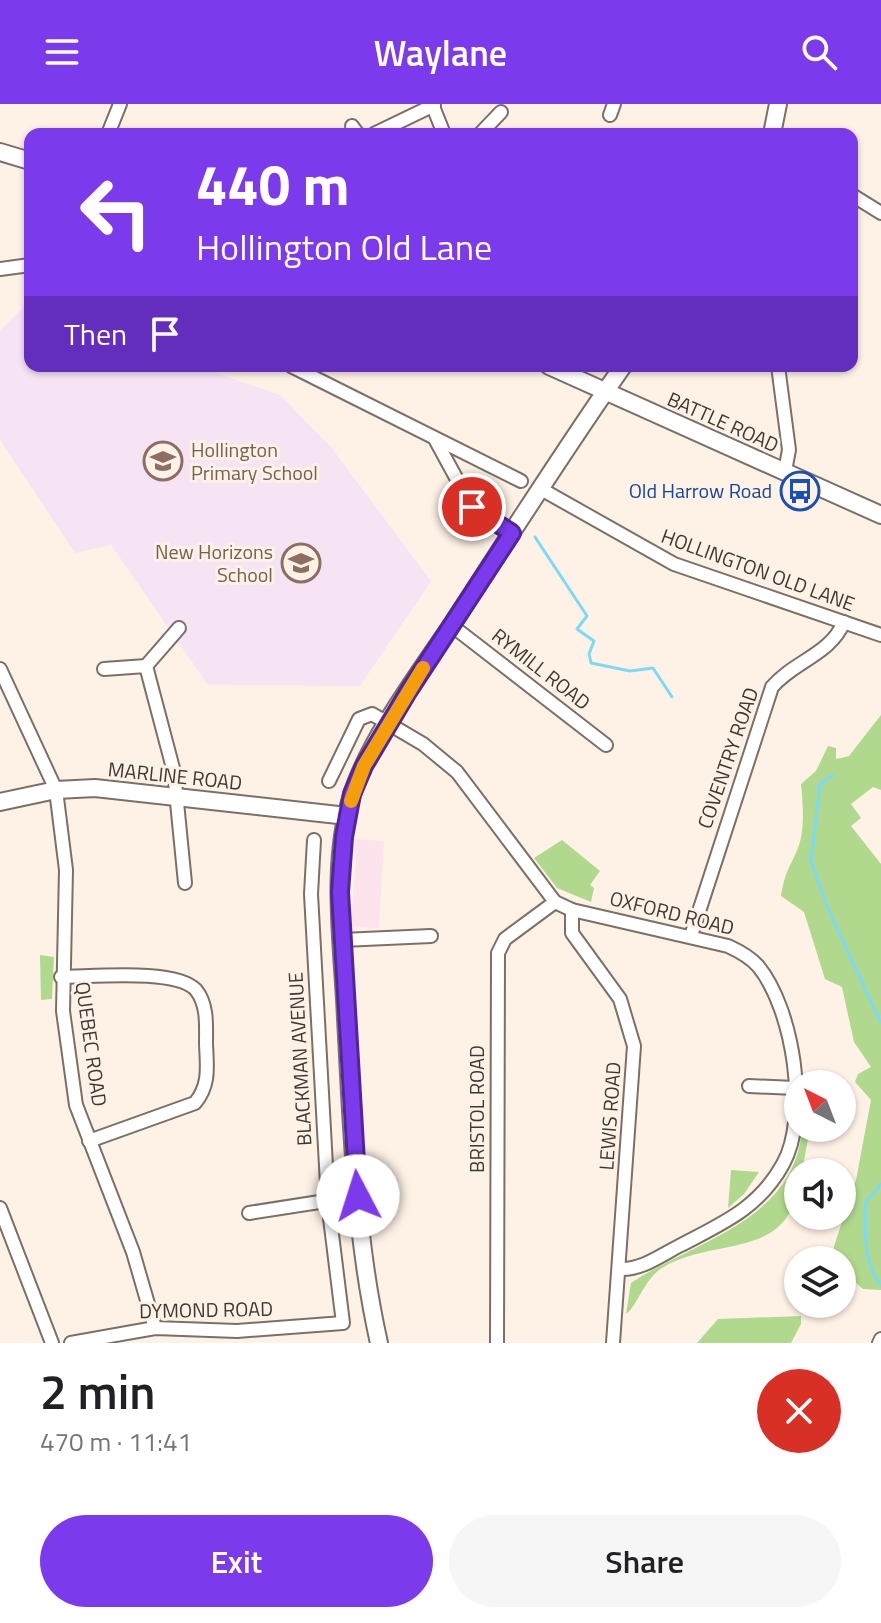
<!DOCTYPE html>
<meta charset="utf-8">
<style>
body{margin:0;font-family:"Titillium Web",sans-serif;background:#f6f6f6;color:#202124;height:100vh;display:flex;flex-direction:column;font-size:30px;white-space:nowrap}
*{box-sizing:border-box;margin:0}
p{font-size:26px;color:#757577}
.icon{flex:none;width:44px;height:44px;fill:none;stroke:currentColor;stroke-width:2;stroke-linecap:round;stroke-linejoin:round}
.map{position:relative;height:1239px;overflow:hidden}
.panel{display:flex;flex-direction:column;background:#fff;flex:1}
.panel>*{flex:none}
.hud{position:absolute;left:24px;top:24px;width:834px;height:244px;border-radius:16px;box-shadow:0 2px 6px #0004;background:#7c3aed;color:#fff;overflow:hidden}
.needle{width:52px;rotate:318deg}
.fabs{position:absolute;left:784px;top:966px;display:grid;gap:16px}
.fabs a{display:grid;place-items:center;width:72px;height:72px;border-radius:50%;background:#fff;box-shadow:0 2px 6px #0004;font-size:40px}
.pin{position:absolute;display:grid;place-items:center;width:68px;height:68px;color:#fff;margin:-34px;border:4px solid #fff;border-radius:50%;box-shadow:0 2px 8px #0007}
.me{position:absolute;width:88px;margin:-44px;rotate:355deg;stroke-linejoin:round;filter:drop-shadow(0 0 6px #0008)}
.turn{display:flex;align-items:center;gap:28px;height:168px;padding:0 40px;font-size:36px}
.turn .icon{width:104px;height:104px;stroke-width:2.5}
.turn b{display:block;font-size:56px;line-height:68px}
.then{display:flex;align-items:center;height:76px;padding:0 40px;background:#0003;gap:16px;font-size:30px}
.round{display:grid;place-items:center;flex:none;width:84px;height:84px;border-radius:42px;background:#f6f6f6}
.overview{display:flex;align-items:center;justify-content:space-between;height:136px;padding:0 40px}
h1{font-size:48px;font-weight:600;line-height:60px}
.primary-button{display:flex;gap:16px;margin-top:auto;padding:16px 40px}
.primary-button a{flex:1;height:92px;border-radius:48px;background:#7c3aed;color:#fff;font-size:32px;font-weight:600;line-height:92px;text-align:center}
.primary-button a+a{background:#f6f6f6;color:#202124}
header{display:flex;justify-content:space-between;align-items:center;height:104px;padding:0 40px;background:#7c3aed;color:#fff;font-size:36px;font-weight:600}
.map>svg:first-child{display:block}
.commercial{fill:#fce3ec}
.education{fill:#f6e4f5}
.green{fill:#b0d98d}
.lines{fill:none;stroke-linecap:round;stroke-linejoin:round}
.stream{stroke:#7bdbf6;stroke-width:3}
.street-casing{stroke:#7b7066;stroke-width:16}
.secondary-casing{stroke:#7b7066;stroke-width:20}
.street{stroke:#fff;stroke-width:12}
.secondary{stroke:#fff;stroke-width:16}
.route-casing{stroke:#51269a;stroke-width:20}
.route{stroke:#7c3aed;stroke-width:14}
.slow{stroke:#f59e0b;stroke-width:14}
.labels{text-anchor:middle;stroke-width:6;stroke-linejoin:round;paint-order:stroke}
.street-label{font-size:20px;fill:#3d3833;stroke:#fef2e6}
.education-label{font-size:20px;fill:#785e54;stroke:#fef2e6;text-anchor:start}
.transit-label{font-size:20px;fill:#164399;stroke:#fef2e6;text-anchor:end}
</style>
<header><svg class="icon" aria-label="menu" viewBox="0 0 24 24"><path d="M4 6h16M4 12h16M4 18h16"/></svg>Waylane<svg class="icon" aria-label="search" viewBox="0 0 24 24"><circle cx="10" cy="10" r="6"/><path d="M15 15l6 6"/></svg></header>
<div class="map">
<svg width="881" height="1239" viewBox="0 0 881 1239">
<rect width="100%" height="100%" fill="#fef2e6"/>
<polygon class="commercial" points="354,735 384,737 379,824 350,823 356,757"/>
<polygon class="education" points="24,203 30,205 30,262 196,262 280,291 331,343 431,477 360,582 208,581 111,441 75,449 0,336 0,226"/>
<g class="green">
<path d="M 881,611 L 881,686 L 873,683 L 851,700 L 861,714 L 851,722 L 881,760 L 881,1186 L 863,1185 L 855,1178 L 845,1185 L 842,1192 L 842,1156 L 835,1156 L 834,1142 L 856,1076 L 871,996 L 855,978 L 858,970 L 871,963 L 854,938 L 842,883 L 825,875 L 804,808 L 781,792 C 785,768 789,765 798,744 C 805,726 803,699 801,680 L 816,667 L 828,642 L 836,644 L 836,655 L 849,652 Z"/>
<polygon points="562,736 600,767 590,781 594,784 591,798 557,784 534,754"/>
<polygon points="40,851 54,853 52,895 41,896"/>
<path d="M 802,1024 L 810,1024 L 802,1068 L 798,1068 C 798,1159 715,1131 662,1164 C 644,1175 637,1203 626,1210 L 631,1179 C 695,1136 795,1118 802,1024 Z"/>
<polygon points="731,1066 759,1068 744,1090 728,1104"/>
<polygon points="801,1212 801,1220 791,1239 697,1239 718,1215"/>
</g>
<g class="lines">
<g class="stream">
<polyline points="535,433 587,512 577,525 594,537 589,550 591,559 630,567 653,564 672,593"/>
<polyline points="833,671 820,680 811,757 829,807 881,919"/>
<path d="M 881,1080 L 865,1099 C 866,1126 862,1159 881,1181"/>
</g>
<defs>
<g id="street">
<polyline points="432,0 444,30"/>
<polyline points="610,11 614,0"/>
<polyline points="352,22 358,30"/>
<polyline points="108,30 120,0"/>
<polyline points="374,30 434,1"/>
<polyline points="480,30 501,8"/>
<polyline points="852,91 881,109"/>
<polyline points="0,165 30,161"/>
<polyline points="291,262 521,377"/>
<polyline points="778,262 789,346 785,367"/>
<polyline points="436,337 472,403 512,429"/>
<polyline points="541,385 674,460 881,531"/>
<polyline points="451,521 606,641"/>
<polyline points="146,562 179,524"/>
<polyline points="0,565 56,686 66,766 63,907 76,1001 133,1148 155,1224"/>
<polyline points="104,565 146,562 174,668 185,779"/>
<path d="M 329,677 L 359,615 L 372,610 L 423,640 L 457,668 L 555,798 L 572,806 L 728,842 C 739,847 750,853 758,862 C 793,904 810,1012 783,1060 C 759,1104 723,1119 681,1141 C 661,1151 642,1166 620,1165"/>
<polyline points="572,806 572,829 620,895 634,942 613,1239"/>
<path d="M 691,832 L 772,583 C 794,557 830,551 844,518"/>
<polyline points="342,836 431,832"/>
<path d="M 61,873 C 91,873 176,864 196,886 C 208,901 206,922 206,940 C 207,963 210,981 195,999 L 89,1037"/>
<polyline points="749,982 795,984"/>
<polyline points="0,1104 52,1239"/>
<polyline points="249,1109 358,1092"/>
<polyline points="71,1239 155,1224 237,1227 343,1219 328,1098 311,790 314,736"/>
<polyline points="497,1239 498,849 505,835 555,798"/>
<polyline points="879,1239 881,1235"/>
</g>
<g id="secondary">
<polyline points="772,30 778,0"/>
<polyline points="0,48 30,57"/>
<polyline points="549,262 881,411"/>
<polyline points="0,698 56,686 95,684 347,712"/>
<path d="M 379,1239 C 355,1133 352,1022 346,914 C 343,842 330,762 352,691 C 369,636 420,568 453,519 C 509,433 564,346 623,262"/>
</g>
</defs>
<use href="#street" class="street-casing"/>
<use href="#secondary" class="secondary-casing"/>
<use href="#street" class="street"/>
<use href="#secondary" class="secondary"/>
</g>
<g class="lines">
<defs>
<polyline id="route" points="358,1092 340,788 344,733 352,690 364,662 408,588 512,429 472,403"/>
</defs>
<use href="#route" class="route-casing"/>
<use href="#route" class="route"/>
<polyline class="slow" points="351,697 364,662 423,564"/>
</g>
<defs>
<symbol id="school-ring" viewBox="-11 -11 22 22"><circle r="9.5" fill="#fef2e6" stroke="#8d6e63" stroke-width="1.5"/><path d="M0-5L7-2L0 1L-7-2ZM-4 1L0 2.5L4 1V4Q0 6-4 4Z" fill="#8d6e63"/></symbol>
<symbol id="bus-ring" viewBox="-11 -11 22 22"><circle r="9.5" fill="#fef2e6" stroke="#1a4fb4" stroke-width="1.5"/><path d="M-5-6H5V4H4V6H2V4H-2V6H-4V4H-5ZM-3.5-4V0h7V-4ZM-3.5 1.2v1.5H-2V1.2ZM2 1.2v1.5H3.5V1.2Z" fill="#1a4fb4"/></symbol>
</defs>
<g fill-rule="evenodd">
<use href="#school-ring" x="141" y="335" width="44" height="44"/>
<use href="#bus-ring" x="778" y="365" width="44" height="44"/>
<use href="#school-ring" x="279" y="437" width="44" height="44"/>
</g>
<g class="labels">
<g class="street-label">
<text transform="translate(723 318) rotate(24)" y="7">BATTLE ROAD</text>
<text transform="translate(758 466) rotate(20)" y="7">HOLLINGTON OLD LANE</text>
<text transform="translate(541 565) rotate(38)" y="7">RYMILL ROAD</text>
<text transform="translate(728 654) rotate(-71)" y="7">COVENTRY ROAD</text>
<text transform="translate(175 672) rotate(6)" y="7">MARLINE ROAD</text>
<text transform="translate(672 809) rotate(14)" y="7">OXFORD ROAD</text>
<text transform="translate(91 940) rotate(82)" y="7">QUEBEC ROAD</text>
<text transform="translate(300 955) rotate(-93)" y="7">BLACKMAN AVENUE</text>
<text transform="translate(477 1005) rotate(-90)" y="7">BRISTOL ROAD</text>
<text transform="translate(610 1012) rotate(-86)" y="7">LEWIS ROAD</text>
<text transform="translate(206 1206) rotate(-1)" y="7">DYMOND ROAD</text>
</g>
<g class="education-label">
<text x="191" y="353">Hollington<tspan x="191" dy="23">Primary School</tspan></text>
<text x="273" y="455" text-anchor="end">New Horizons<tspan x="273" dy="23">School</tspan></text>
</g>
<g class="transit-label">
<text x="772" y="394">Old Harrow Road</text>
</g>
</g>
</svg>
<div class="fabs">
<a><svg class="needle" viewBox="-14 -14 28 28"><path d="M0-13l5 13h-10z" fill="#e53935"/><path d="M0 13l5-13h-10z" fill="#757577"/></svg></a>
<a><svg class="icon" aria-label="sound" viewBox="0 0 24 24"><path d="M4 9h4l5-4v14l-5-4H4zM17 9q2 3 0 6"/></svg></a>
<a><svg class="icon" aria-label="layers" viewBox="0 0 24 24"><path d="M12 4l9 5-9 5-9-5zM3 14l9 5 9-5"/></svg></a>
</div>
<div class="pin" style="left:472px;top:403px;background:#d93025"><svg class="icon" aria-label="arrive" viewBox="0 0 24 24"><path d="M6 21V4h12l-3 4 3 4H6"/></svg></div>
<svg class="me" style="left:358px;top:1092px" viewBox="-20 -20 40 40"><circle r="19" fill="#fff"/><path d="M0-13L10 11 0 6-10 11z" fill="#7c3aed"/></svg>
<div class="hud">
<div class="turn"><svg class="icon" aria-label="left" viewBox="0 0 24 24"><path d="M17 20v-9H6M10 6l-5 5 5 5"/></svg><div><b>440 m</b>Hollington Old Lane</div></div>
<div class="then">Then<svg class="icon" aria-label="arrive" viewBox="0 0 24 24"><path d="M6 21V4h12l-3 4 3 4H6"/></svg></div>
</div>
</div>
<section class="panel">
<div class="overview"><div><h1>2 min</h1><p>470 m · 11:41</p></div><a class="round" style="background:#d93025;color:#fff"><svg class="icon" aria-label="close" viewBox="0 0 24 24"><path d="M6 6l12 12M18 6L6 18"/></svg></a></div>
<div class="primary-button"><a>Exit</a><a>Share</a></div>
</section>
